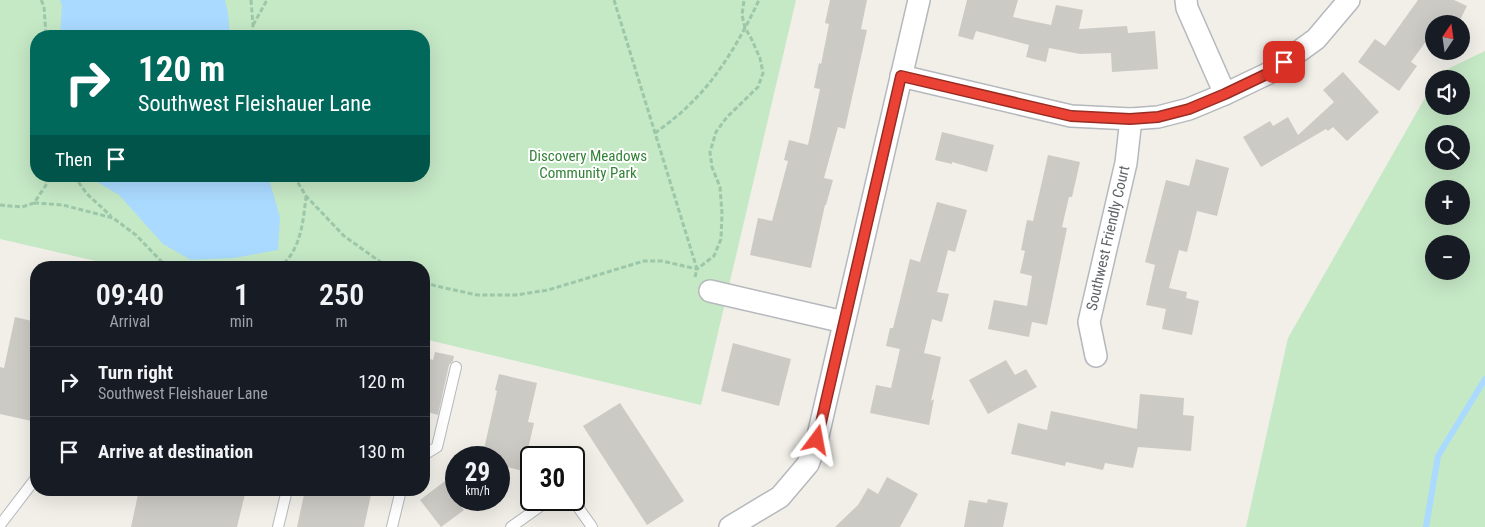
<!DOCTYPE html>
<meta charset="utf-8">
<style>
body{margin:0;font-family:"Roboto Condensed",sans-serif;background:#242831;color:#f1f3f6;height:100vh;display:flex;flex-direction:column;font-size:19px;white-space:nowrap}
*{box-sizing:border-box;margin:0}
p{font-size:16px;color:#9ea1a6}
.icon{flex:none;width:28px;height:28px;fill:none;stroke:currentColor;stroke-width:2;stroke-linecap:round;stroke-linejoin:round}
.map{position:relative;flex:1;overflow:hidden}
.panel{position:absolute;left:30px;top:261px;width:400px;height:235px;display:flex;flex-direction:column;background:#171b24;border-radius:20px;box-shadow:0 5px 20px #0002}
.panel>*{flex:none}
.hud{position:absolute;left:30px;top:30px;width:400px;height:152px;border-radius:20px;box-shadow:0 5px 20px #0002;background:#00695c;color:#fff;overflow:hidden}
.needle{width:32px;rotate:13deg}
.buttons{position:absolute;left:1425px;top:15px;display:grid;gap:10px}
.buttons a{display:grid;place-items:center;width:45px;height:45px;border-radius:50%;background:#171b24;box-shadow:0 5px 20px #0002;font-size:25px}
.speed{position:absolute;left:445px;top:446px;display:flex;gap:10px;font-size:25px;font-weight:700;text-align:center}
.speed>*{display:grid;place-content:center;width:65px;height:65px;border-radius:50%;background:#171b24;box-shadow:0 5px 20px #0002;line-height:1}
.speed small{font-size:12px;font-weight:400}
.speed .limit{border:2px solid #111;border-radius:8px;background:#fff;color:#111}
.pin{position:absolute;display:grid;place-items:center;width:42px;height:42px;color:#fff;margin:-21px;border-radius:10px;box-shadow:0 2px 8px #0006}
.me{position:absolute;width:55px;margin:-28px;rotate:13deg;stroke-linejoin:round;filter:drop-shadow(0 0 4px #0008)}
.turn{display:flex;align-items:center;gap:18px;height:105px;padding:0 25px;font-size:22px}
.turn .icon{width:65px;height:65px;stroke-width:2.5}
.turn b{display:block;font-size:35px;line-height:42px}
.then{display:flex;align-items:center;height:48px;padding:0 25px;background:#0003;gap:10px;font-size:19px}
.eta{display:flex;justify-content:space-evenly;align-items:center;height:85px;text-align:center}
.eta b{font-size:30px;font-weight:600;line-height:35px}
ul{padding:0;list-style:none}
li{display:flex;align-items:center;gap:15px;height:70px;padding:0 25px;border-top:1px solid #363941}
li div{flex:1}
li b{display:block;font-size:19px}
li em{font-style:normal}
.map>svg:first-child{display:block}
.green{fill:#c5e8c5;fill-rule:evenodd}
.water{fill:#aadaff}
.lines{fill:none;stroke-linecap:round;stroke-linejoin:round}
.stream{stroke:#aadaff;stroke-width:6}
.building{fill:#cccac5}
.service-casing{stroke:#b5b8bc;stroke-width:12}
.minor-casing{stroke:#b5b8bc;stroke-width:24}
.path{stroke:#9cc7a9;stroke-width:3;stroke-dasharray:5 2.5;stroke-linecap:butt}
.service{stroke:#fff;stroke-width:10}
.minor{stroke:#fff;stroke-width:21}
.route-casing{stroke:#982c22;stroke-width:12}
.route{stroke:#ea4335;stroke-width:9}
.labels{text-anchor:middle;stroke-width:4;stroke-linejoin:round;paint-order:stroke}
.park-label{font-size:15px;fill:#348238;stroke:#fff}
.street-label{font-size:15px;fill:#5f6368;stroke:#fff}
</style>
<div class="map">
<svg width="1485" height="527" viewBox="0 0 1485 527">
<rect width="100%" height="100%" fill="#f1efe8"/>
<g class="green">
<path d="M 0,0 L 796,0 L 701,405 L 424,339 L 424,268 L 122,267 L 0,239 ZM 36,36 L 424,36 L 424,176 L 36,176 Z"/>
<path d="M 1485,51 L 1485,527 L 1246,527 L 1288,338 L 1434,82 L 1434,106 L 1461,106 L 1461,79 L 1436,79 L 1439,73 ZM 1434,134 L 1461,134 L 1461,161 L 1434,161 ZM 1434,189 L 1461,189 L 1461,216 L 1434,216 ZM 1434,244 L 1461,244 L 1461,271 L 1434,271 Z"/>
</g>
<g class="water">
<polygon points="60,0 225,0 228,13 230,36 60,36 62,5"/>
<polygon points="87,176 268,176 280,217 278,250 234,258 191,260 163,244 119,195"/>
</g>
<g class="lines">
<polyline class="stream" points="1426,527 1438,456 1485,379"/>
</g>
<g class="building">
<polygon points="830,0 867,0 861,29 867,30 845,129 838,127 824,178 833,180 826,205 825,205 811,268 750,255 758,218 772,221 788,161 784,160 789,140 808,145 820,89 814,88 819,63 821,64 829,24 825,23"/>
<polygon points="967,0 1018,0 1013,17 1051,25 1056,5 1083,10 1079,29 1127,26 1128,33 1155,31 1158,69 1112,72 1111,53 1080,54 1049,48 1046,62 1026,57 1029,45 976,31 973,40 958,36"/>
<polygon points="1418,0 1454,0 1467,6 1458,24 1434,24 1434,30 1411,62 1417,66 1399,91 1358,62 1375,39 1385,46"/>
<polygon points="1343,72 1379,112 1347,141 1333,127 1328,131 1326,129 1261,167 1243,137 1270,121 1273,126 1288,117 1298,135 1334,102 1323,90"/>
<polygon points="942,132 994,145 987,172 952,162 952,164 935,160"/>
<polygon points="1048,155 1080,162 1072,197 1069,197 1062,227 1067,228 1047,325 1032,322 1029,337 988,329 994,300 1027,306 1032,276 1020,273 1025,251 1021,250 1027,220 1033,221"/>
<polygon points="1196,159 1229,168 1217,216 1197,211 1187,252 1179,250 1169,288 1187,292 1186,298 1199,301 1192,335 1162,329 1166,309 1146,305 1155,265 1145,262 1166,180 1189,186"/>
<polygon points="937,202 967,210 955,252 948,250 937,292 949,294 942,322 932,319 924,353 941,357 931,401 934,399 929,425 870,413 876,385 891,388 900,349 886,346 890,328 893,328 910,259 920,262"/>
<polygon points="15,317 36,322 36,422 0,414 0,367 4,368"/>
<polygon points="733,343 791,359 779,406 721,391"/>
<polygon points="435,352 454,356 453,361 449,365 438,415 424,411 424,357 433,360"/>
<polygon points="1006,360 1015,375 1026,369 1037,387 988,414 969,380"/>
<polygon points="499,374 537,383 528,422 534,423 523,471 499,465 499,458 482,458 497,391 495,390"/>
<polygon points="1140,394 1184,398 1183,415 1194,416 1191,451 1138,447 1133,468 1105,463 1103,470 1066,462 1065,466 1011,454 1018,423 1047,430 1051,411 1137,429"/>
<polygon points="620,403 684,501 647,525 583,426"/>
<polygon points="887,477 918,494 900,527 835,527 858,505 868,488 878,494"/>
<polygon points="449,478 456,488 456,500 464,510 441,527 420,500"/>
<polygon points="139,490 246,490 237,527 131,527"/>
<polygon points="305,490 372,490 364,527 297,527"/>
<polygon points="988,499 1008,503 1003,527 964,527 969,500 987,503"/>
</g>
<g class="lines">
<defs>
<g id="service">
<polyline points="424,455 437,447 456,367"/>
<polyline points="573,500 592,527"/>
<polyline points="0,525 36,478"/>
<polyline points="278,527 287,490"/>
<polyline points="392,527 401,490"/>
<polyline points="511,527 549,500"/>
</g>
<g id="minor">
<polyline points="1186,0 1187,8 1225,94"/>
<polyline points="901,76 1071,116 1131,119 1158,117 1189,109 1225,94 1269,73 1316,39 1349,0"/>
<polyline points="710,291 844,322"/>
<polyline points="1096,356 1089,322 1126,163 1131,119"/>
<polyline points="730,527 780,497 808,464 817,440 919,0"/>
</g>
</defs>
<use href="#service" class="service-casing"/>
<use href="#minor" class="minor-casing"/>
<g class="path">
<polyline points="41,0 44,6 46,36"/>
<polyline points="251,0 253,25 252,36"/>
<polyline points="614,0 697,269 695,277"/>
<polyline points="253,25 267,0"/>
<path d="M 655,133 C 666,125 678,116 688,106 C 719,77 741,38 759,0"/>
<polyline points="74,176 87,194 111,216"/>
<polyline points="294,176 306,196 344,236 389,268"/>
<polyline points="34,203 63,205 113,218 136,235 161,261 172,268"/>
<polyline points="0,205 22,207 34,203 52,176"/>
<path d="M 278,268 C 301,252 303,222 306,197"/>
<polyline points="424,282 436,286 477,295 516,295 548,290 644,261 662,261 697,269 714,256 721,239 722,213 720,187 712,167 710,152 716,132 727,117 758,87 763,73 760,58 751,38 745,28 742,15 744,0"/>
</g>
<use href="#service" class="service"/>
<use href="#minor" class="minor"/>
</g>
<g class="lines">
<defs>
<polyline id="route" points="817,440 901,76 1071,116 1130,119 1158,117 1189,109 1225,94 1269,73 1284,62"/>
</defs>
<use href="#route" class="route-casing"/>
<use href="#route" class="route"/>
</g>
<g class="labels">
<g class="park-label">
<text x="588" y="161">Discovery Meadows<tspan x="588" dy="17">Community Park</tspan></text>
</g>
<g class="street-label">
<text transform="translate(1108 238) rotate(-77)" y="5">Southwest Friendly Court</text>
</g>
</g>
</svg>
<div class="buttons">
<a><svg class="needle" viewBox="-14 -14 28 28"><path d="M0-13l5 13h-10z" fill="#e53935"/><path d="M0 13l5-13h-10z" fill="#9ea1a6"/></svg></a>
<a><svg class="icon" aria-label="sound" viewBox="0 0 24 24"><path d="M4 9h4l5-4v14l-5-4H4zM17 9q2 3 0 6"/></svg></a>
<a><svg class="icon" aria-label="search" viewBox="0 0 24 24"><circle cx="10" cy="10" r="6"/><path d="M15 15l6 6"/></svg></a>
<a>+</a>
<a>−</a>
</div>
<div class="speed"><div>29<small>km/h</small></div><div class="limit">30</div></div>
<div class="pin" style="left:1284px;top:62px;background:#d93025"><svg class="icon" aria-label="arrive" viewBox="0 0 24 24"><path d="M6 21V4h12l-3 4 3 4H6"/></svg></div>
<svg class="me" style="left:817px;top:440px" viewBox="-20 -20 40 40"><path d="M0-17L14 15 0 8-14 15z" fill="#ea4335" stroke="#fff" stroke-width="4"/></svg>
<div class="hud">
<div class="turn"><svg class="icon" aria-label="right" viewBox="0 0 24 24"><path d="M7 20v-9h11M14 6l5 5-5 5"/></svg><div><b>120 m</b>Southwest Fleishauer Lane</div></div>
<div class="then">Then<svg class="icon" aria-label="arrive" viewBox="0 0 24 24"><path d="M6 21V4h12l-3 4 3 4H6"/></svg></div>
</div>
<section class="panel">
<div class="eta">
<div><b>09:40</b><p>Arrival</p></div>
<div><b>1</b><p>min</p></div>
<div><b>250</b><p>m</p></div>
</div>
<ul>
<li><svg class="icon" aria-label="right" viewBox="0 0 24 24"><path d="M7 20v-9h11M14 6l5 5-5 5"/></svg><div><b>Turn right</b><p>Southwest Fleishauer Lane</p></div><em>120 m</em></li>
<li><svg class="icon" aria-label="arrive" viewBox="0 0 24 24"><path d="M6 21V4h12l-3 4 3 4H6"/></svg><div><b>Arrive at destination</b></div><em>130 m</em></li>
</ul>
</section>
</div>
